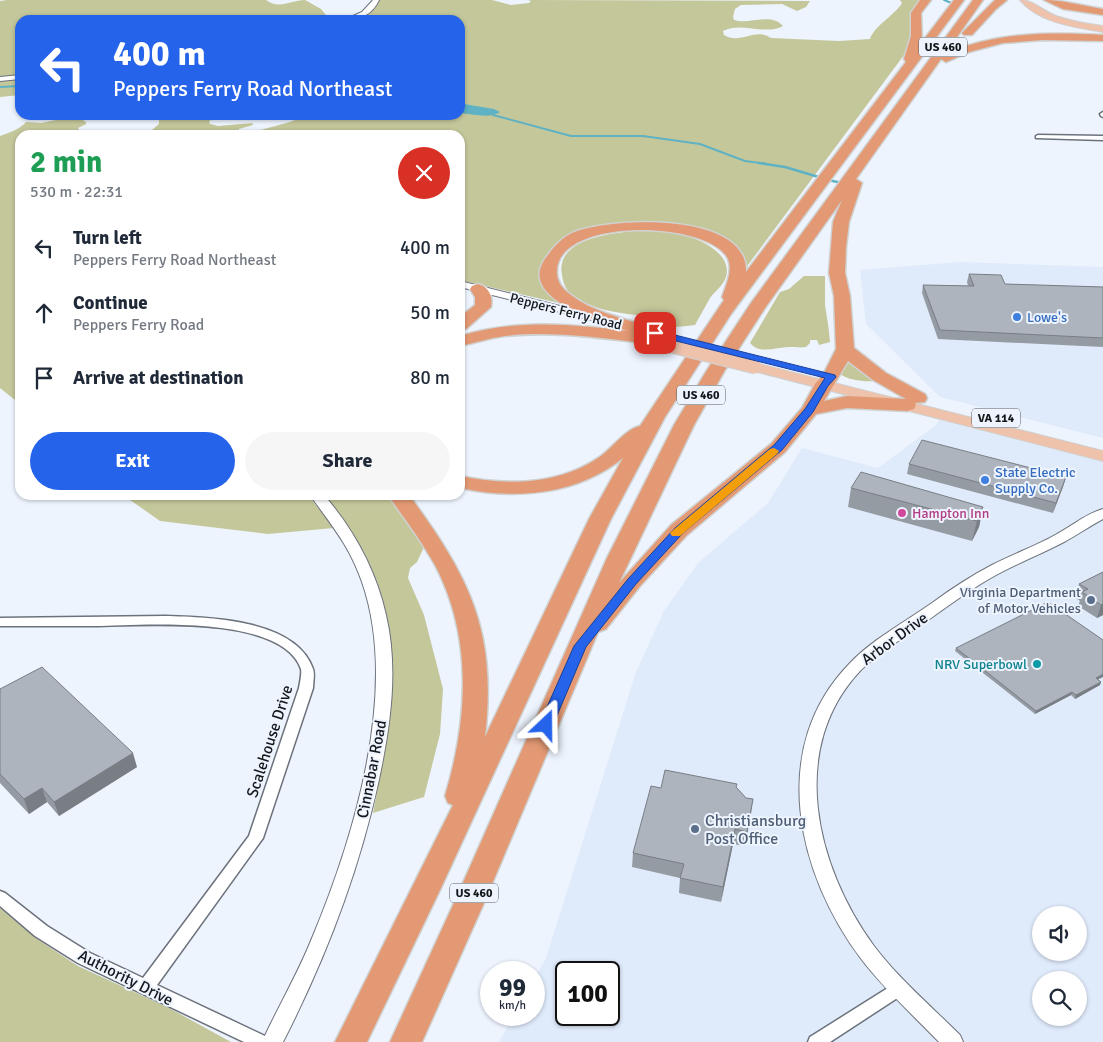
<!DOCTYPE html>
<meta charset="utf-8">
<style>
body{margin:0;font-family:Signika,sans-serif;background:#f6f6f7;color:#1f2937;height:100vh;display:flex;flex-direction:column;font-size:19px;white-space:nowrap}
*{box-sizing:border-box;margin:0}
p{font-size:16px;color:#747a83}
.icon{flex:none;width:28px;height:28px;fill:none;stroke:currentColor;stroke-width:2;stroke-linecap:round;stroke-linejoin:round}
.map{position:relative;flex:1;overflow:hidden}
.drawer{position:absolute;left:15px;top:130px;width:450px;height:370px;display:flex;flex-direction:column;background:#fff;border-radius:15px;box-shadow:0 1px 4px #0004}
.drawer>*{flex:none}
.banner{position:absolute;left:15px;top:15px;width:450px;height:105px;border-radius:15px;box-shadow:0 1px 4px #0004;background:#2563eb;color:#fff;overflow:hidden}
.tools{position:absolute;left:1032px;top:906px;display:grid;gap:10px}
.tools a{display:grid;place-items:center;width:55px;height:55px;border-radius:50%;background:#fff;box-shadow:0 1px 4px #0004;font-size:25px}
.speed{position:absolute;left:480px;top:961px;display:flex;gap:10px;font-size:25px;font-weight:700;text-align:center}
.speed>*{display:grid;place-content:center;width:65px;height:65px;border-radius:50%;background:#fff;box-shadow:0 1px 4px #0004;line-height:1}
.speed small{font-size:12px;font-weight:400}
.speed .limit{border:2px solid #111;border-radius:8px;background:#fff;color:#111}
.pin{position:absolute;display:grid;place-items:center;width:42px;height:42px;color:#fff;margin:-21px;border-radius:10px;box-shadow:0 2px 8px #0006}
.me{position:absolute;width:55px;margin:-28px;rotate:23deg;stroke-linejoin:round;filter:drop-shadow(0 0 4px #0008)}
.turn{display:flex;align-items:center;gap:18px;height:105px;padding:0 15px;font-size:22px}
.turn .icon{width:65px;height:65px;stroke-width:2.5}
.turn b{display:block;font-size:35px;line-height:42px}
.round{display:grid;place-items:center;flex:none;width:52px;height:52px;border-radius:26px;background:#f6f6f7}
.summary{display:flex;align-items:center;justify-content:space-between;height:85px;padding:0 15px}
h1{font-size:30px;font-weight:700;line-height:38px;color:#1e9e55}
.cta{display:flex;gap:10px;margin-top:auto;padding:10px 15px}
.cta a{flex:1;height:58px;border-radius:30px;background:#2563eb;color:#fff;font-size:20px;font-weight:700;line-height:58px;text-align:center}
.cta a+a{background:#f6f6f7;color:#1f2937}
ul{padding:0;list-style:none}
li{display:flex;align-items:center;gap:15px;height:65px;padding:0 15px}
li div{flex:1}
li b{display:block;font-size:19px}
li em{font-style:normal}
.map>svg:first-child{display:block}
.built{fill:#dfeafb;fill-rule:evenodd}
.green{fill:#c4c79a}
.water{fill:#5fb2c3}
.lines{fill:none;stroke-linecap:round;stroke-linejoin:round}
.stream-far1{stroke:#5fb2c3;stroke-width:2}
.stream{stroke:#5fb2c3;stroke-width:2.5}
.minor-casing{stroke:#6c727b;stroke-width:3}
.tertiary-casing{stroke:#6c727b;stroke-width:2}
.primary-casing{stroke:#d0d1d1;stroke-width:2}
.motorway-casing{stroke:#d0d1d1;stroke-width:3}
.minor{fill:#fff;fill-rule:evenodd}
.tertiary{fill:#fff;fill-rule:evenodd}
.primary{fill:#eec2ab;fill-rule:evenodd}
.motorway{fill:#e39973;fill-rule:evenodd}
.primary-bridge-casing{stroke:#d0d1d1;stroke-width:15;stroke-linecap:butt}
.primary-bridge{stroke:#eec2ab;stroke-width:13}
.wall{fill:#959ba3}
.shaded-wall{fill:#797e85}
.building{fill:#adb4be;stroke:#797e85}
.route{fill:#2563eb;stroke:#184099}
.slow{fill:#f59e0b}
.shop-dot{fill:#3f7fe0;stroke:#edf4fe;stroke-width:2}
.hotel-dot{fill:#d1479c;stroke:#edf4fe;stroke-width:2}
.service-dot{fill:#5c6f8a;stroke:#edf4fe;stroke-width:2}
.culture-dot{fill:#0f9aa8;stroke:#edf4fe;stroke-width:2}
.labels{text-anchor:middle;stroke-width:4;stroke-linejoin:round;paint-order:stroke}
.shield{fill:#edf4fe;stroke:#565a5f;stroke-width:1}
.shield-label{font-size:12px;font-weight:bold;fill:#15181b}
.street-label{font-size:14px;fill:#15181b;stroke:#edf4fe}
.shop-label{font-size:14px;fill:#366cbe;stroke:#edf4fe;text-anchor:start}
.hotel-label{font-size:14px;fill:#b23c85;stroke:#edf4fe;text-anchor:start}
.service-label{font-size:14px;fill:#4e5e75;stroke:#edf4fe;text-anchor:end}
.culture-label{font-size:14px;fill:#0d838f;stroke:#edf4fe;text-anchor:end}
.near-street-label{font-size:16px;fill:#15181b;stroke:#edf4fe}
.near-service-label{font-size:16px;fill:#4e5e75;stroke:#edf4fe;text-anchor:start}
</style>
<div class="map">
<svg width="1103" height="1042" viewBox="0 0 1103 1042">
<rect width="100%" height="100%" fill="#edf4fe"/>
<g class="built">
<polygon points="960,262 1103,267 1103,438 940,397 866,324 860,270"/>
<path d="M 939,420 L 1103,462 L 1103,1042 L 499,1042 L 514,1015 L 534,1015 L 534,980 L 546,958 L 636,672 L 664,611 L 698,563 L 768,503 L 802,448 L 878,468 L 936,425 ZM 1041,915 L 1079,915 L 1079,952 L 1041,952 ZM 566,972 L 609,972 L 609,1015 L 566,1015 ZM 1041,980 L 1079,980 L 1079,1018 L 1041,1018 Z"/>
</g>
<g class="green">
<path d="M 7,0 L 266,0 C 279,10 291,0 305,0 L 321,9 L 330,20 L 20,20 L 20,76 L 0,78 L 0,1 Z"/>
<path d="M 378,0 L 492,0 L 511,5 L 529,3 L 531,1 L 528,0 L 807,1 L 810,1 L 806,7 L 797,11 L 782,4 L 741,5 L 735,9 L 733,17 L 734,20 C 750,25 771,12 783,26 C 766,36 741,21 723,31 L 724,35 C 740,45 756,27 771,38 L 839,41 L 870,39 C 874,26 895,15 902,3 L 900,0 L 921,0 C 906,11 912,21 911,36 C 910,43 907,49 904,55 L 742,273 L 721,242 L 635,223 L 554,249 L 544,262 L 567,305 L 460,280 L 460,135 L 146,135 L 159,124 L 159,118 L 168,115 L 223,115 L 209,121 L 210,124 L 218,126 L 252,123 L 253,125 L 239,129 L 239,131 L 253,132 L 290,122 L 307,115 L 460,115 L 460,20 L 355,20 C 365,17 375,10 378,0 Z"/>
<polygon points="20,78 20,95 0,97 0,80"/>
<path d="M 76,116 L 86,122 L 86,124 L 78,128 L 79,130 L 92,134 L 102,133 L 102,134 L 20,135 L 20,404 L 0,388 L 0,136 C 9,133 20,129 26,122 L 41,123 Z"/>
<path d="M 646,230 C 657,231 669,231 680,234 C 698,238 733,253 726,277 C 723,286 715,291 710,298 C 705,307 700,316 695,325 C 686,326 673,329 665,324 C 659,321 656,317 648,316 C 624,314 596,311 574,297 C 567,292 563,284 562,275 C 554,236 621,232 646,230 Z"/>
<path d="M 804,276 L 825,276 C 825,286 825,297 825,305 C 827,318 829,329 830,342 L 819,345 L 817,340 L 810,340 L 810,343 L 806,347 C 800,348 795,347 789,347 C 776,347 760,355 750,343 L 780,292 L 789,289 Z"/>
<path d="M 848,360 L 874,381 C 865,382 846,380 839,373 Z"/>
<polygon points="123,495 308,495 334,528 268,534 160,521"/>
<path d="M 325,495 L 389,495 L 425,545 L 417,562 L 410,568 L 408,578 L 424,615 L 443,689 L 440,734 L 424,797 L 373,813 C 397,688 413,601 325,495 Z"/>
<polygon points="0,908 34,937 78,966 169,1008 231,1042 0,1042"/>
</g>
<path class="water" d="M 464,104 L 494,109 L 500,112 C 491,119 471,114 460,113 L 460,106 Z"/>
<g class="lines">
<g class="stream-far1">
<polyline points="944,0 954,4"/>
<polyline points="0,87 20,86"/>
<polyline points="493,115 571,136 643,136 700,144 745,161 768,164"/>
</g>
<g class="stream">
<polyline points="759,163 785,167 822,178"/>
<polyline points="828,180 842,183"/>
</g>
<defs>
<g id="minor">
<polygon points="1103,112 1103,117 1101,116 1100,114"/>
<polygon points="1038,135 1103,136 1103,140 1036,138 1036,136"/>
<path d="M 165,616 C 207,617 296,619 313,669 C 315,674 313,682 313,688 L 263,838 L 157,985 L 267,1037 L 269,1042 L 244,1042 L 78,963 L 35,936 L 0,906 L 0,891 L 5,893 L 47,926 L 90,953 L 143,978 L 249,836 L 299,688 C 300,682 302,674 301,669 C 282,614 141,625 95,626 C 63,626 32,626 0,626 L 0,618 Z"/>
<polygon points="899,981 905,983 907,988 905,993 830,1042 808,1042 810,1037"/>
</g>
<g id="tertiary">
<path d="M 373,0 L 379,0 C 372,15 360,20 344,20 L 362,12 Z"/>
<polygon points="20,75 20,79 0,81 0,77"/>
<polygon points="460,281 604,317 606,319 600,322 460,287"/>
<path d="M 310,495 L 324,495 C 354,530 376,570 386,615 C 399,670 390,729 378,784 C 358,874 325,960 283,1042 L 262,1042 C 277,1009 296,977 310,943 C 353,841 400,691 362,582 C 349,545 332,526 310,495 Z"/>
<path d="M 1103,509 L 1103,519 C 1090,526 1077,535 1064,542 C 1039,555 1013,565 989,579 C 963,594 939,613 914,630 C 896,643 876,655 860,671 C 787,749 816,867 874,946 C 899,979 931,1006 960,1035 L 963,1042 L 939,1042 C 913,1015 885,990 862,960 C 797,874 767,748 850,663 C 873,639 905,622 932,603 C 951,589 971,576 992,565 C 1013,554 1036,546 1057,534 C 1072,526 1087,513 1103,509 Z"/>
</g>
<g id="primary">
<path d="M 1020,0 C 1033,0 1043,11 1056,16 C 1071,21 1087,24 1103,26 L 1103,32 C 1075,27 1039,23 1020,0 Z"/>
<polygon points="635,333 668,341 670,344 668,347 663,348 630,340 628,337 630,334"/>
<polygon points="755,363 1103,451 1103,461 750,370 748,367 750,364"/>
</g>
<g id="motorway">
<path d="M 920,0 L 931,0 L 921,13 L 922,42 L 954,0 L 964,0 L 731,314 L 665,417 L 611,519 L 440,890 L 367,1042 L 335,1042 L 453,805 L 448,803 L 445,796 C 468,720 473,637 435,565 C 421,540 404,518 388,495 L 409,495 C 470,578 497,631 485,737 L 589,519 L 623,458 C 577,495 516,500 460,488 L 460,476 C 508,486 560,485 601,456 C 613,447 626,429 640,426 L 724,300 L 722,297 C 726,285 734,269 727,257 C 704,220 559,218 557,270 C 556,281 562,289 571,295 C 593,312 622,318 648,326 L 651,330 L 648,334 L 642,335 L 644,337 L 641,341 L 635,342 C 592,337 548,331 505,336 C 489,338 475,343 460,346 L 460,336 C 516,319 571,324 628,331 C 604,323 517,299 545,259 C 553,248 560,239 572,233 C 609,217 748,211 746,272 L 906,62 L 904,59 L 911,36 L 911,13 Z"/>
<path d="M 973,0 L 983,0 L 945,54 C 996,32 1048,32 1103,35 L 1103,41 L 1043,40 L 1003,43 L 969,52 L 946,62 L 941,59 L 856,179 L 862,183 L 849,222 L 846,247 L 845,273 L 850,296 L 854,348 L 886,373 L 925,394 L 927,398 L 925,402 L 915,403 L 916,405 L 914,409 L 907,411 L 847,408 L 816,414 L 785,452 L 687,535 L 640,586 L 606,629 L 598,632 L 484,903 L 422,1042 L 390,1042 L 454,903 L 607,558 L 674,425 L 707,370 L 751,303 ZM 842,200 L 833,222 L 829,273 L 834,296 L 836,349 L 823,375 L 815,384 L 802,408 L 771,444 L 671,525 L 619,583 L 694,425 L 725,370 L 765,308 ZM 848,361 L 873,380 L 906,399 L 847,396 L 824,401 Z"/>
<polygon points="995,0 1007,0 996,9 972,35 964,35 962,33"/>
<path d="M 1044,0 C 1063,0 1083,6 1103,9 L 1103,15 L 1063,9 Z"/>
<path d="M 478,284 C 489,287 493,296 491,307 L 466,329 L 460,330 L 460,317 L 475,305 L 475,297 L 470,289 L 472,286 Z"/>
</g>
</defs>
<use href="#minor" class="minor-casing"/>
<use href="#tertiary" class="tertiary-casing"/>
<use href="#primary" class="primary-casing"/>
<use href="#motorway" class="motorway-casing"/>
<use href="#minor" class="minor"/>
<use href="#tertiary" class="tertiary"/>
<use href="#primary" class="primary"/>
<use href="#motorway" class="motorway"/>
<defs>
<polyline id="primary-bridge" points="663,344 755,367"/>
</defs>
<use href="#primary-bridge" class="primary-bridge-casing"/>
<use href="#primary-bridge" class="primary-bridge"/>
</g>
<g class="wall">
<polygon points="969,274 1005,284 1103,287 1103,347 938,339 922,293 923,285 968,286 967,282"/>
<polygon points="909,464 1066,477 1053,513 907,474"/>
<polygon points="851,488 983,507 979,527 972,541 848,507"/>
<polygon points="1103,572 1103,615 1097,618 1078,606 1080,601 1075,597 1079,584"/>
<polygon points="956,648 1098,680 1101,682 1100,685 1075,699 1071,695 1035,714 955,651"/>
<polygon points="0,689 137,767 59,816 47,802 29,814 0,783"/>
<polygon points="736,787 746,798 753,799 745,846 733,844 721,902 679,893 680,878 632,867 633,853"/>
</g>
<g class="shaded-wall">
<polygon points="1066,477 1063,487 1053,513 1056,503"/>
<polygon points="983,507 979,527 972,541 977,521"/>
<polygon points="1103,604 1103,615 1097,618 1101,605"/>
<polygon points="1103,674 1103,677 1095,681 1096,678"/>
<polygon points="1101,682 1100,685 1075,699 1076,695"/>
<polygon points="1072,692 1071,695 1035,714 1036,711"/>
<polygon points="133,753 137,767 59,816 54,802"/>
<polygon points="42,788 47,802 29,814 24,799"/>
<polygon points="753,799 751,813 745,846 747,832"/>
<polygon points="735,829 733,844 721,902 723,887"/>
</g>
<g class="building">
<polygon points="969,274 1001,275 1005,284 1103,287 1103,338 940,330 923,285 974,286"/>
<polygon points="922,440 1066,477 1056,503 909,464"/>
<polygon points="861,472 983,507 977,521 851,488"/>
<polygon points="1103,572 1103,604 1101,605 1082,592 1088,589 1079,584"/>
<polygon points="1048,602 1103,640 1103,674 1096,678 1101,682 1076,695 1072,692 1036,711 956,648"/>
<polygon points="42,667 133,753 54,802 42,788 24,799 0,774 0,689"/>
<polygon points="665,770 737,784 736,787 746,798 753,799 747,832 735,829 723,887 680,878 684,864 633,853 651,786 661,788"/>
</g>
<polygon class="route" points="655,330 835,375 836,377 828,386 813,412 782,450 683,533 636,584 586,647 553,725 551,728 541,728 539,725 574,646 628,579 675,528 774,445 805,409 825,378 652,335 650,333"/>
<polygon class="slow" points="774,448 779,451 777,454 680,536 672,536 670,533 672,531 770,449"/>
<g class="shop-dot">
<circle cx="1017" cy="317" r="5"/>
<circle cx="985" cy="480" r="5"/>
</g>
<circle class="hotel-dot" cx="902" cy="513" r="5"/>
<g class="service-dot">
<circle cx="1091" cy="600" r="5"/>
<circle cx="695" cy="829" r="5"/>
</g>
<circle class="culture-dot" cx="1037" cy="664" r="5"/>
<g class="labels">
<g class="shield">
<rect x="919" y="37.5" width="48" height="19" rx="4"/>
<rect x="677" y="385.5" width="48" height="19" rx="4"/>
<rect x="972" y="408.5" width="48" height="19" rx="4"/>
<rect x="450" y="883.5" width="48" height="19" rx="4"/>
</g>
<g class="shield-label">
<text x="943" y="51">US 460</text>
<text x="701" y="399">US 460</text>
<text x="996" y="422">VA 114</text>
<text x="474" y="897">US 460</text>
</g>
<g class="street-label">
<text transform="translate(566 311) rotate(14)" y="5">Peppers Ferry Road</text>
</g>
<g class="shop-label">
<text x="1027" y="322">Lowe's</text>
<text x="995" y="477">State Electric<tspan x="995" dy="16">Supply Co.</tspan></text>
</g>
<g class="hotel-label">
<text x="912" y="518">Hampton Inn</text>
</g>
<g class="service-label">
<text x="1081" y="597">Virginia Department<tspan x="1081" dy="16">of Motor Vehicles</tspan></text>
</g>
<g class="culture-label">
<text x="1027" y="669">NRV Superbowl</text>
</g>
<g class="near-street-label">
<text transform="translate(894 638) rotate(-36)" y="6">Arbor Drive</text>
<text transform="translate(269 741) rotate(-72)" y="6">Scalehouse Drive</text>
<text transform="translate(371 769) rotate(-79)" y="6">Cinnabar Road</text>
<text transform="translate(126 977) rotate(27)" y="6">Authority Drive</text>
</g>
<g class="near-service-label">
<text x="705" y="826">Christiansburg<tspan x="705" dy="18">Post Office</tspan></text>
</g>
</g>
</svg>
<div class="tools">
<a><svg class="icon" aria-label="sound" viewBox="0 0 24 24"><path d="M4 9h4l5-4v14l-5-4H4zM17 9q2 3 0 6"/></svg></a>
<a><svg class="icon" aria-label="search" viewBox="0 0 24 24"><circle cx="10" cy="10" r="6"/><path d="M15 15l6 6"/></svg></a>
</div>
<div class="speed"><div>99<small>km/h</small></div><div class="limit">100</div></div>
<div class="pin" style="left:655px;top:333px;background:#d93025"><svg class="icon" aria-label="arrive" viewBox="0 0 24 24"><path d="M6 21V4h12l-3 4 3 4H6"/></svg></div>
<svg class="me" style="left:546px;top:725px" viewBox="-20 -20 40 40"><path d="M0-17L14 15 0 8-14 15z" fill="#2563eb" stroke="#fff" stroke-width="4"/></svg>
<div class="banner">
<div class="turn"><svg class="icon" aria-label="left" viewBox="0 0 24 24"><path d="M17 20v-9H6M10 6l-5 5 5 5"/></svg><div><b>400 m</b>Peppers Ferry Road Northeast</div></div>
</div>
<section class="drawer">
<div class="summary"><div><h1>2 min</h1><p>530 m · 22:31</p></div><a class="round" style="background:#d93025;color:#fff"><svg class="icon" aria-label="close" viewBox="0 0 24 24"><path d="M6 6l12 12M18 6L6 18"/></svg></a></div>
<ul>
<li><svg class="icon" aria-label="left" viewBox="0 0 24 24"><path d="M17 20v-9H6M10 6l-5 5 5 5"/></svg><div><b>Turn left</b><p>Peppers Ferry Road Northeast</p></div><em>400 m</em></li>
<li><svg class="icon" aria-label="ahead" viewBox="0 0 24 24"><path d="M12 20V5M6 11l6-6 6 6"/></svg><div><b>Continue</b><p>Peppers Ferry Road</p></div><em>50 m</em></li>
<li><svg class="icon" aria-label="arrive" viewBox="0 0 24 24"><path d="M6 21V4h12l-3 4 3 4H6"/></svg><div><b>Arrive at destination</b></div><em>80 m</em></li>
</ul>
<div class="cta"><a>Exit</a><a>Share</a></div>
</section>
</div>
